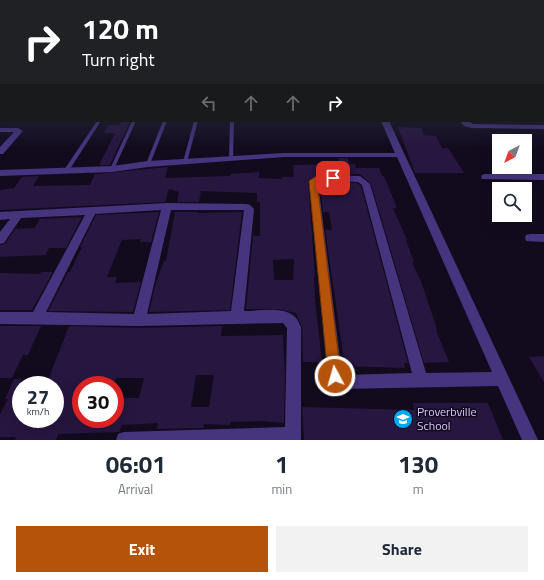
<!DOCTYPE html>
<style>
body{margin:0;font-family:"Titillium Web",sans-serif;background:#f2f2f3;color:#1f2937;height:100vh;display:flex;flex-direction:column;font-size:15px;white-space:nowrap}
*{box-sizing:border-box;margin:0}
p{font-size:13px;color:#747a83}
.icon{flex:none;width:22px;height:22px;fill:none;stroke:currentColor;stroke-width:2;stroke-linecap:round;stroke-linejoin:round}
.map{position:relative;height:440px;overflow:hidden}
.side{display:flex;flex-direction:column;background:#fff;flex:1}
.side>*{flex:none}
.guide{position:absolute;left:0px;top:0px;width:544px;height:122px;box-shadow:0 4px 16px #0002;background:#202124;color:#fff;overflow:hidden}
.needle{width:26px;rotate:221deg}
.tools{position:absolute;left:492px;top:134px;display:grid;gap:8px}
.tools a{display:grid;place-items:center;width:40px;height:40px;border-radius:0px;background:#fff;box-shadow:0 4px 16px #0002;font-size:20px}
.speed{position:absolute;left:12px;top:376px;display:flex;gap:8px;font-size:20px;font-weight:700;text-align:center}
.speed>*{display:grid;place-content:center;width:52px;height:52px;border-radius:50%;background:#fff;box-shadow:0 4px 16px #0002;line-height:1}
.speed small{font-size:10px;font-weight:400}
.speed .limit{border:6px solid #d22;background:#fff;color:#111}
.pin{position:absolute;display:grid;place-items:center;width:34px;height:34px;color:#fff;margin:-17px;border-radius:8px;box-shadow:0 2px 6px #0006}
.me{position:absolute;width:44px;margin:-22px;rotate:354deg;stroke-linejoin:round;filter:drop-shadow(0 0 3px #0008)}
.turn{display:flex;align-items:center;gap:14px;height:84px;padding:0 16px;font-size:18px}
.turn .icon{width:52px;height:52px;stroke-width:2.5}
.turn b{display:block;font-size:28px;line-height:34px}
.lanes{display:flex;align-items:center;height:38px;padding:0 16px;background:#0003;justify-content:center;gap:20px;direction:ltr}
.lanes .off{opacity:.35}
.eta{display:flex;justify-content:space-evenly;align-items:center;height:68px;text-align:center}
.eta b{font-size:24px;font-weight:700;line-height:28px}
.action{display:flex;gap:8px;margin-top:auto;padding:8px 16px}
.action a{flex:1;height:46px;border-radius:0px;background:#b45309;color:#fff;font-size:16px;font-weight:700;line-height:46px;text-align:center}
.action a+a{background:#f2f2f3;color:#1f2937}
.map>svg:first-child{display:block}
.building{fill:#27163f;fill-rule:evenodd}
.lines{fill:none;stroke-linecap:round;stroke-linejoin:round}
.service{fill:#46347f;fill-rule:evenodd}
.minor{fill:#46347f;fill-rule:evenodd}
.route{fill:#b45309;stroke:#753606}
.labels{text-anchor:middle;stroke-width:3;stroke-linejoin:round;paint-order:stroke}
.near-poi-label{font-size:12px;fill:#d9c8ff;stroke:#120b1e;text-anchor:start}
</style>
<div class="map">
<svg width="544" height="440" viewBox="0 0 544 440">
<rect width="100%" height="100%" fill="#120b1e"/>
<g class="building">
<polygon points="121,121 130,121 110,165 99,165 115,133 104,133 109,125 119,125"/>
<polygon points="398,127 421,128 424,135 436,136 442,148 448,148 464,173 415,173"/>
<path d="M 339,158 L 348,158 L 349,164 L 355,164 L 356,168 L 379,168 L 382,176 L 384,176 L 397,208 L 393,208 L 407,240 L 406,240 L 414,262 L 412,262 L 422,284 L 437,329 L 436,330 L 449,362 L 424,363 L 371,184 L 360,174 L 319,174 L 308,181 L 315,277 L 314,277 L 315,300 L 322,362 L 303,362 L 302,327 L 296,313 L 277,309 L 246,309 L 253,236 L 260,236 L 260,202 L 257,202 L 257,193 L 201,191 L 199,202 L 177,202 L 179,192 L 169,189 L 165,202 L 0,210 L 0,190 L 14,188 L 22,177 L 39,176 L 33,186 L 90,185 L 95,174 L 168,167 L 165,178 L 230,176 L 230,174 L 259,172 L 259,178 L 282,179 L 282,177 L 294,177 L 293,165 L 339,164 ZM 294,259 L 293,280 L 274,280 L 273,260 Z"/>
<polygon points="320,183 357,183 361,186 408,363 404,363 405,368 345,366 325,230 332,230 329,212 323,212"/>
<polygon points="159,212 151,242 140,242 141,239 122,240 107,277 117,277 115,283 141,282 133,312 48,311 68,272 70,272 82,247 80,247 96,215"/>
<polygon points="175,212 197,212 197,213 242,212 230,310 149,312 156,282 164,261 166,261"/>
<polygon points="82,217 66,248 49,248 46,255 0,257 0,245 5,244 15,229 34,228 40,219"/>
<polygon points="41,272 53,272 32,310 0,310 0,273 40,274"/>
<polygon points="0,326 41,326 28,355 23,355 12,378 0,378"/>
<path d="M 69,326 L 139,328 L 222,326 L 221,336 L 283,335 L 285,376 L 284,423 L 262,421 L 230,422 L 230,425 L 204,424 L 203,428 L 157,429 L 158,423 L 122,425 L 119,432 L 58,434 L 56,440 L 15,440 L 16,437 L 0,437 L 0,414 L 8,399 L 5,399 L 14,379 L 21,379 L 21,419 L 55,419 L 55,385 L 46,385 ZM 196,375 L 214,375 L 209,407 L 191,407 ZM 116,378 L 144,378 L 139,398 L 115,398 L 115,419 L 81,419 L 81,385 L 114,385 Z"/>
<polygon points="544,356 544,382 529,357"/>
<polygon points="413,403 488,403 503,440 304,440 302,407 414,410"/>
</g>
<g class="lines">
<g class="service">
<polygon points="97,121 101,121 68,172 64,172 64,170"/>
<polygon points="132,121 136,121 114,169 114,170 110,170 110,169"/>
<polygon points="163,121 167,121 150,164 149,165 147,165 146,164"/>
<polygon points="194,121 198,121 187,162 185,163 183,162"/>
<polygon points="230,121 234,121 233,159 231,160 229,159"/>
</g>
<g class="minor">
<rect x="543" y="114" width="1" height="5"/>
<path d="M 381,121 L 389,121 L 538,440 L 522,440 L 498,386 L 338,389 L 333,387 L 328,376 L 309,181 L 319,175 L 360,176 L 370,184 L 426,373 L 492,372 L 397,157 L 284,157 L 148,167 L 112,172 L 0,176 L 0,170 L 112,166 L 148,161 L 284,153 L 395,153 ZM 320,181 L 358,182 L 362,185 L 412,373 L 342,375 L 318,182 Z"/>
<polygon points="460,121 468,121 473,124 544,125 544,129 472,128 464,126"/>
<polygon points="0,128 18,128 23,131 3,154 0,154 0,147 14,132 0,132"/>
<polygon points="485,174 544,174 544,180 482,179 481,177 482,175"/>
<path d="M 167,203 L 247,204 L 250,205 L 254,209 L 244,311 C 259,311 282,306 294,316 C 297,318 299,323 301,327 L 301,440 L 116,440 L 118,434 L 124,432 L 285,427 L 287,328 L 283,323 L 139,326 L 0,324 L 0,312 L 33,312 L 85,215 L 21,218 L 4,243 L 0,244 L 0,232 L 10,219 L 0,220 L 0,212 ZM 161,210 L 134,314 L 46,312 L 95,214 ZM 171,210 L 244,210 L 231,311 L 147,314 Z"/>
<polygon points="530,234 544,234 544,242 526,241 525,238 526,235"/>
</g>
</g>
<linearGradient id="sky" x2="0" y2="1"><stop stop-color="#0a0610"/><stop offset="0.59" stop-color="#33344c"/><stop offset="1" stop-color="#33344c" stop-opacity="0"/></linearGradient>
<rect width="544" height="148" fill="url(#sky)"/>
<path class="route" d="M 318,175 L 333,175 L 337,178 C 332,183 323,178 317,182 L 341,376 L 340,381 L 335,383 L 330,381 L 328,376 L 309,181 Z"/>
<defs>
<symbol id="school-disc" viewBox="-11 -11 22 22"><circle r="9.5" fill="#00a9f3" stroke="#120b1e"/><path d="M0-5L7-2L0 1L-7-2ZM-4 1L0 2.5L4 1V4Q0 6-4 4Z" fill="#fff"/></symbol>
</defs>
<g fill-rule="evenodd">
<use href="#school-disc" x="392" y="408" width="22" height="22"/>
</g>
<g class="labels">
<g class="near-poi-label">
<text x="417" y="416">Proverbville<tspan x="417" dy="14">School</tspan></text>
</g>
</g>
</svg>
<div class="tools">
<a><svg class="needle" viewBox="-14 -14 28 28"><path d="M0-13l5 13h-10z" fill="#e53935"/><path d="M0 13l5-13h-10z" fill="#747a83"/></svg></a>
<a><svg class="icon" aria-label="search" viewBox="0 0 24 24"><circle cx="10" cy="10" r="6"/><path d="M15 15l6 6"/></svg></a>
</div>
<div class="speed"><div>27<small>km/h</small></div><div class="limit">30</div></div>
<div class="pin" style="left:333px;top:178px;background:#d93025"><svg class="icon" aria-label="arrive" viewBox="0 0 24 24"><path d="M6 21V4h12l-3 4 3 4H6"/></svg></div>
<svg class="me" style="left:335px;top:376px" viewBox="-20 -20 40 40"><circle r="17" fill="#b45309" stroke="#fff" stroke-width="3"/><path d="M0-11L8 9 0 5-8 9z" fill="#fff"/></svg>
<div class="guide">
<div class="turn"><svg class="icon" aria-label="right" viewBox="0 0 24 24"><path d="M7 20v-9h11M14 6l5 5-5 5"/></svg><div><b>120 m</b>Turn right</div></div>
<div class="lanes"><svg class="icon off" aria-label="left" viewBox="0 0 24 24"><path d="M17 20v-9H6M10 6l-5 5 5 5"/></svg><svg class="icon off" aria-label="ahead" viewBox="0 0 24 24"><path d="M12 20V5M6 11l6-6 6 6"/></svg><svg class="icon off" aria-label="ahead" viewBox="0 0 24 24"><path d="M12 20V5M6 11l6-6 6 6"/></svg><svg class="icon" aria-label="right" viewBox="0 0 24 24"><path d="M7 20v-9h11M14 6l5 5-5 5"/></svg></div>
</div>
</div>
<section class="side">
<div class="eta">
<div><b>06:01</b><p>Arrival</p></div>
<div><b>1</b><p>min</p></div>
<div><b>130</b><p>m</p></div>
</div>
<div class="action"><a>Exit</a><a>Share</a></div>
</section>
